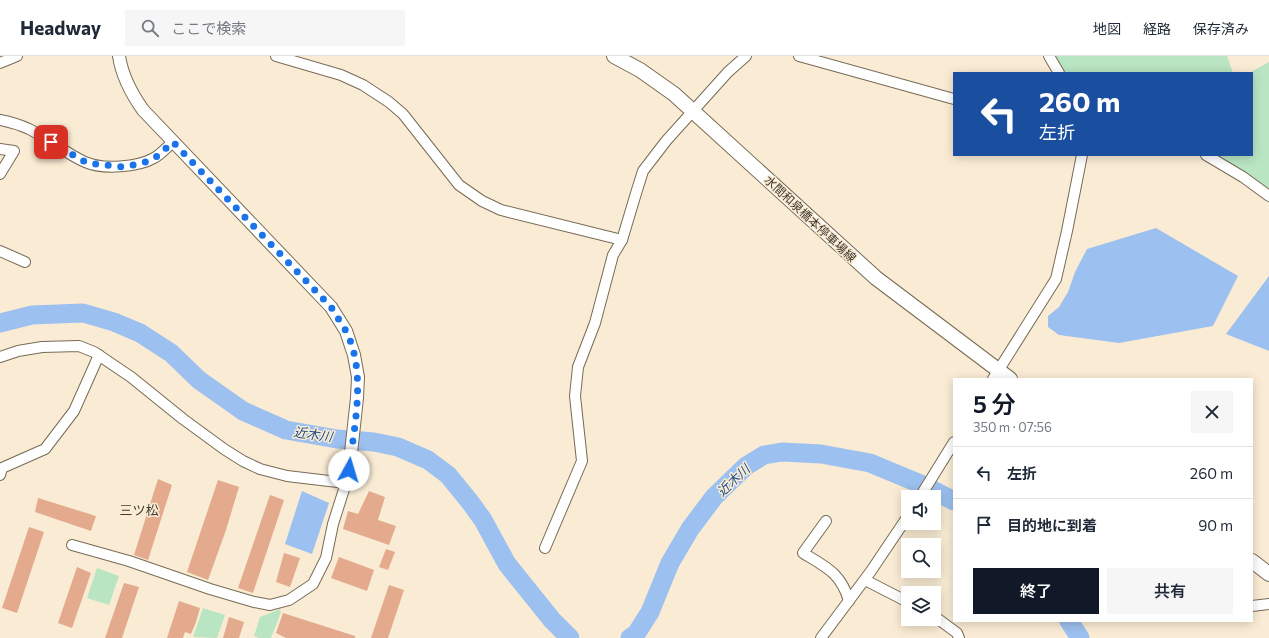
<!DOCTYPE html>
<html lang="ja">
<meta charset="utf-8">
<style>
body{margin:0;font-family:Commissioner,"Noto Sans JP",sans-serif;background:#f6f6f7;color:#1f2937;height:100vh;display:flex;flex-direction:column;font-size:15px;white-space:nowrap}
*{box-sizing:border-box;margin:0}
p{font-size:13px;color:#747a83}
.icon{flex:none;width:22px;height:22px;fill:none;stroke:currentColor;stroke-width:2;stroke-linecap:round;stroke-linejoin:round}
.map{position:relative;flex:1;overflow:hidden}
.sheet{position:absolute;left:953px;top:322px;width:300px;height:244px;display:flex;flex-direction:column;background:#fff;border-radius:0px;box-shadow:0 2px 10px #0003}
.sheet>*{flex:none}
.hud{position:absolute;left:953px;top:16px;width:300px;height:84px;border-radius:0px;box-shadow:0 2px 10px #0003;background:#1a4fa0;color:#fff;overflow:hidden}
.tools{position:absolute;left:901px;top:434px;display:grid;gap:8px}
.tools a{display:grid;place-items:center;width:40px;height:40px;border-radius:0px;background:#fff;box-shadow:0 2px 10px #0003;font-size:20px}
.pin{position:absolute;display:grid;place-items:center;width:34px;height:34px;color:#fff;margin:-17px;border-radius:8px;box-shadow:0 2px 6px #0006}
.me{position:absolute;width:44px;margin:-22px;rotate:6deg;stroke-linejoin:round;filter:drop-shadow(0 0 3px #0008)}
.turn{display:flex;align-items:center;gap:14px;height:84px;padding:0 20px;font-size:18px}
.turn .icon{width:52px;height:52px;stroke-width:2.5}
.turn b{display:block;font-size:28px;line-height:34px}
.round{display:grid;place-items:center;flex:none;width:42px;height:42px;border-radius:0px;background:#f6f6f7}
.head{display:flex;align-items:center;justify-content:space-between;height:68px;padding:0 20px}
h1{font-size:24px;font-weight:600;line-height:30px;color:#111827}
.primary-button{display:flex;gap:8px;margin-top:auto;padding:8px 20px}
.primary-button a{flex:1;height:46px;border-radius:0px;background:#111827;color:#fff;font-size:16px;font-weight:600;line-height:46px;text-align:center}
.primary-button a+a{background:#f6f6f7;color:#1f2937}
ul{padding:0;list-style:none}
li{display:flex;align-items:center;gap:12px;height:52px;padding:0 20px;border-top:1px solid #e0e1e3}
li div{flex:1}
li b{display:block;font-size:15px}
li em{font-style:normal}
header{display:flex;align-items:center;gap:24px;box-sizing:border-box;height:56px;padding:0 20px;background:#fff;border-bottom:1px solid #e0e1e3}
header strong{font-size:19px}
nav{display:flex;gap:22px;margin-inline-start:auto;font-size:14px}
.search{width:280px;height:36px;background:#f6f6f7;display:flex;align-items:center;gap:10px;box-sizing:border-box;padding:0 14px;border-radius:0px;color:#747a83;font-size:15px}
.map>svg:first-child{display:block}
.green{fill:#b9e5c2}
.water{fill:#9cc0ef}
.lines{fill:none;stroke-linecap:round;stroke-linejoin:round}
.river{stroke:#9cc0ef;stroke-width:19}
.building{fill:#e3aa8d}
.minor-casing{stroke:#776b56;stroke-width:12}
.tertiary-casing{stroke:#776b56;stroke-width:14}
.secondary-casing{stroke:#776b56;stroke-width:16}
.minor{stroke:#fff;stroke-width:10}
.tertiary{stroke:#fff;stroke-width:12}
.secondary{stroke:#fff;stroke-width:14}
.route{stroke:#1a73e8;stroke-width:7;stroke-dasharray:0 12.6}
.labels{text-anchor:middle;stroke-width:3;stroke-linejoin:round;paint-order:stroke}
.street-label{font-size:12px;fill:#3e382f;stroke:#faecd4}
.water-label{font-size:13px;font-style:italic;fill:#204d87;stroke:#faecd4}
.neighbourhood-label{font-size:13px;fill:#3e382f;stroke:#faecd4}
</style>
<header>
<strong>Headway</strong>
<div class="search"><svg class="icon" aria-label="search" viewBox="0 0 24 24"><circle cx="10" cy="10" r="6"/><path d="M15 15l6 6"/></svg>ここで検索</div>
<nav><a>地図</a><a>経路</a><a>保存済み</a></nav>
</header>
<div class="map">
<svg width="1269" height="582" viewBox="0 0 1269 582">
<rect width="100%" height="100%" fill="#faecd4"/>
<g class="green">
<polygon points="1050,0 1227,0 1233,17 1059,17"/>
<polygon points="1269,6 1269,132 1215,99 1252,99 1252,17 1249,17"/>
<polygon points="97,512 119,520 109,549 87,542"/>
<polygon points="203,552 225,559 217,582 193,581"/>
<polygon points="280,553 281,556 271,582 259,582 254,580 260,561"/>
</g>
<g class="water">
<polygon points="1156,172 1238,220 1213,270 1119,287 1059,279 1048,271 1048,260 1059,251 1068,236 1075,216 1087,193"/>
<polygon points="1269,220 1269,295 1226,278"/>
<polygon points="302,435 329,447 312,498 285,488"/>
</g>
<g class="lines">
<g class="river">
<polyline points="0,267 32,259 83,257 114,266 140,277 171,297 199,324 243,355 286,374 337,383 374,386 398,391 428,404 448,419 470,446 483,464 507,508 552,564 570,582"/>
<polyline points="1069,565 1080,582"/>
<polyline points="630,582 636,578 650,556 670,507 690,473 714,441 746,410 764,399 782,396 821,398 870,407 923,429 954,445"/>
</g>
</g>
<g class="building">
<polygon points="158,423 172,429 148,504 134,499"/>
<polygon points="218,424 239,431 226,474 208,524 187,516"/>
<polygon points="369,435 385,441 378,464 396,470 389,489 343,473 348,455 358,458"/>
<polygon points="270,439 284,444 253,537 238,532"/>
<polygon points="38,442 96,460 91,475 35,456"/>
<polygon points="29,471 44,476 17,557 2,552"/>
<polygon points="386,493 395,496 388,514 379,511"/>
<polygon points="284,497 300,502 290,531 276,526"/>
<polygon points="339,501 374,514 367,535 331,522"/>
<polygon points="77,511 91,517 72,572 58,567"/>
<polygon points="124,527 139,531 122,582 105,582"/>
<polygon points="389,529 404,534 388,582 371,582"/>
<polygon points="179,545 200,552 196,566 191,578 185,576 183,582 167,582"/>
<polygon points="283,557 355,580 355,582 286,582 276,577"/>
<polygon points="229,561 244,566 239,582 223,582"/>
</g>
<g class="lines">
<defs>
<g id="minor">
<polyline points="276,0 341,19 363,29 389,46 403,58 459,129 482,145 501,154 622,184"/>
<polyline points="799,0 954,43"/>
<polyline points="1049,0 1059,17"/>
<polyline points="0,7 17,0"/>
<path d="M 0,64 C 10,66 20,69 29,73 C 49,83 65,97 85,106 C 103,114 138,111 154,102 C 161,98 167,91 173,86"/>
<polyline points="0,93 14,95 0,118"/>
<polyline points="1206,99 1243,121 1269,140"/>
<polyline points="0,195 25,206"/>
<polyline points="0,301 18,295 42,291 79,290 94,296 131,321 183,363 224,393 243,405 260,413 287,420 346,427 333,468 326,502 313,528 289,544 270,549 254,546 210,533 129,505 72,489"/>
<polyline points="993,323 1056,223 1067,175 1082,99"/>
<polyline points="0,419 2,412 45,393 74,355 99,299"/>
<polyline points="920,441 954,386"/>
<path d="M 826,465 L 803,497 C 826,511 841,517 849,545"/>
<polyline points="545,492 582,405 575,340 578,311 595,267 613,199 622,184 637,134 643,115 666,85 728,16 746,0"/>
<polyline points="865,524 908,546"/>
<polyline points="1252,550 1269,548"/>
<polyline points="934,560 957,577 959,582"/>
<polyline points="821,582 871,515 908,460"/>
</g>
<path id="tertiary" d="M 119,0 C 122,20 131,37 143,54 L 331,251 L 346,275 L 354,299 L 358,321 L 357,342 L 349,415 L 346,427"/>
<g id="secondary">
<polyline points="614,0 640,14 674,38 876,222 1010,323"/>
<polyline points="1252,505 1269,518"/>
</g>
</defs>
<use href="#minor" class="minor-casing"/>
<use href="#tertiary" class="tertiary-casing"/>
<use href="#secondary" class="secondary-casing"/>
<use href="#minor" class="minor"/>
<use href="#tertiary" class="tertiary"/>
<use href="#secondary" class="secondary"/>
</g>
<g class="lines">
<path class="route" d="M 51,86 L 87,107 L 123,111 L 143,107 L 155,102 L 173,86 L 331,251 C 336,259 341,267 346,275 C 367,316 354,371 349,414"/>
</g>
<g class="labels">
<g class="street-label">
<text transform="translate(810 163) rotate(43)" y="4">水間和泉橋本停車場線</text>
</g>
<g class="water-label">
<text transform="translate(313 378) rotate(8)" y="5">近木川</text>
<text transform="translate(733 424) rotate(-43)" y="5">近木川</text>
</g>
<g class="neighbourhood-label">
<text x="139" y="459">三ツ松</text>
</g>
</g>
</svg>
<div class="tools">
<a><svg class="icon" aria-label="sound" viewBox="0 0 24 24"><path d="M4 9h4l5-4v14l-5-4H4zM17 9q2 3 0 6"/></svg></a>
<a><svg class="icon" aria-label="search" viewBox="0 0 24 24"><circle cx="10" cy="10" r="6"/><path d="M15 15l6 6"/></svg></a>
<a><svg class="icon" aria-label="layers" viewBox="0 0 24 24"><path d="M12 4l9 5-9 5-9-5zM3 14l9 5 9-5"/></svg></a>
</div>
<div class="pin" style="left:51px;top:86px;background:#d93025"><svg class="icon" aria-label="arrive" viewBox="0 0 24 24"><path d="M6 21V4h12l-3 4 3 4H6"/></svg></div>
<svg class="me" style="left:349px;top:414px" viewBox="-20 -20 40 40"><circle r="19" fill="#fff"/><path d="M0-13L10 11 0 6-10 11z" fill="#1a73e8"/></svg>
<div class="hud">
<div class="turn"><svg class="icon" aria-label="left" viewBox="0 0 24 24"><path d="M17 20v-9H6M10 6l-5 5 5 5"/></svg><div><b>260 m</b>左折</div></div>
</div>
<section class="sheet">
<div class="head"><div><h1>5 分</h1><p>350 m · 07:56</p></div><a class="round"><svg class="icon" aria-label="close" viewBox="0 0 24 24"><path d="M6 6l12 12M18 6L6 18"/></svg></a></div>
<ul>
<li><svg class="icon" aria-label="left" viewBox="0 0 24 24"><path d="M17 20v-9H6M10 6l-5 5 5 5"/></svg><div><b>左折</b></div><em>260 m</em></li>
<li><svg class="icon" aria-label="arrive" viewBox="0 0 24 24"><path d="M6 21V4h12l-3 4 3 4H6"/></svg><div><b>目的地に到着</b></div><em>90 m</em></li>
</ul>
<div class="primary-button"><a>終了</a><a>共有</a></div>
</section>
</div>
